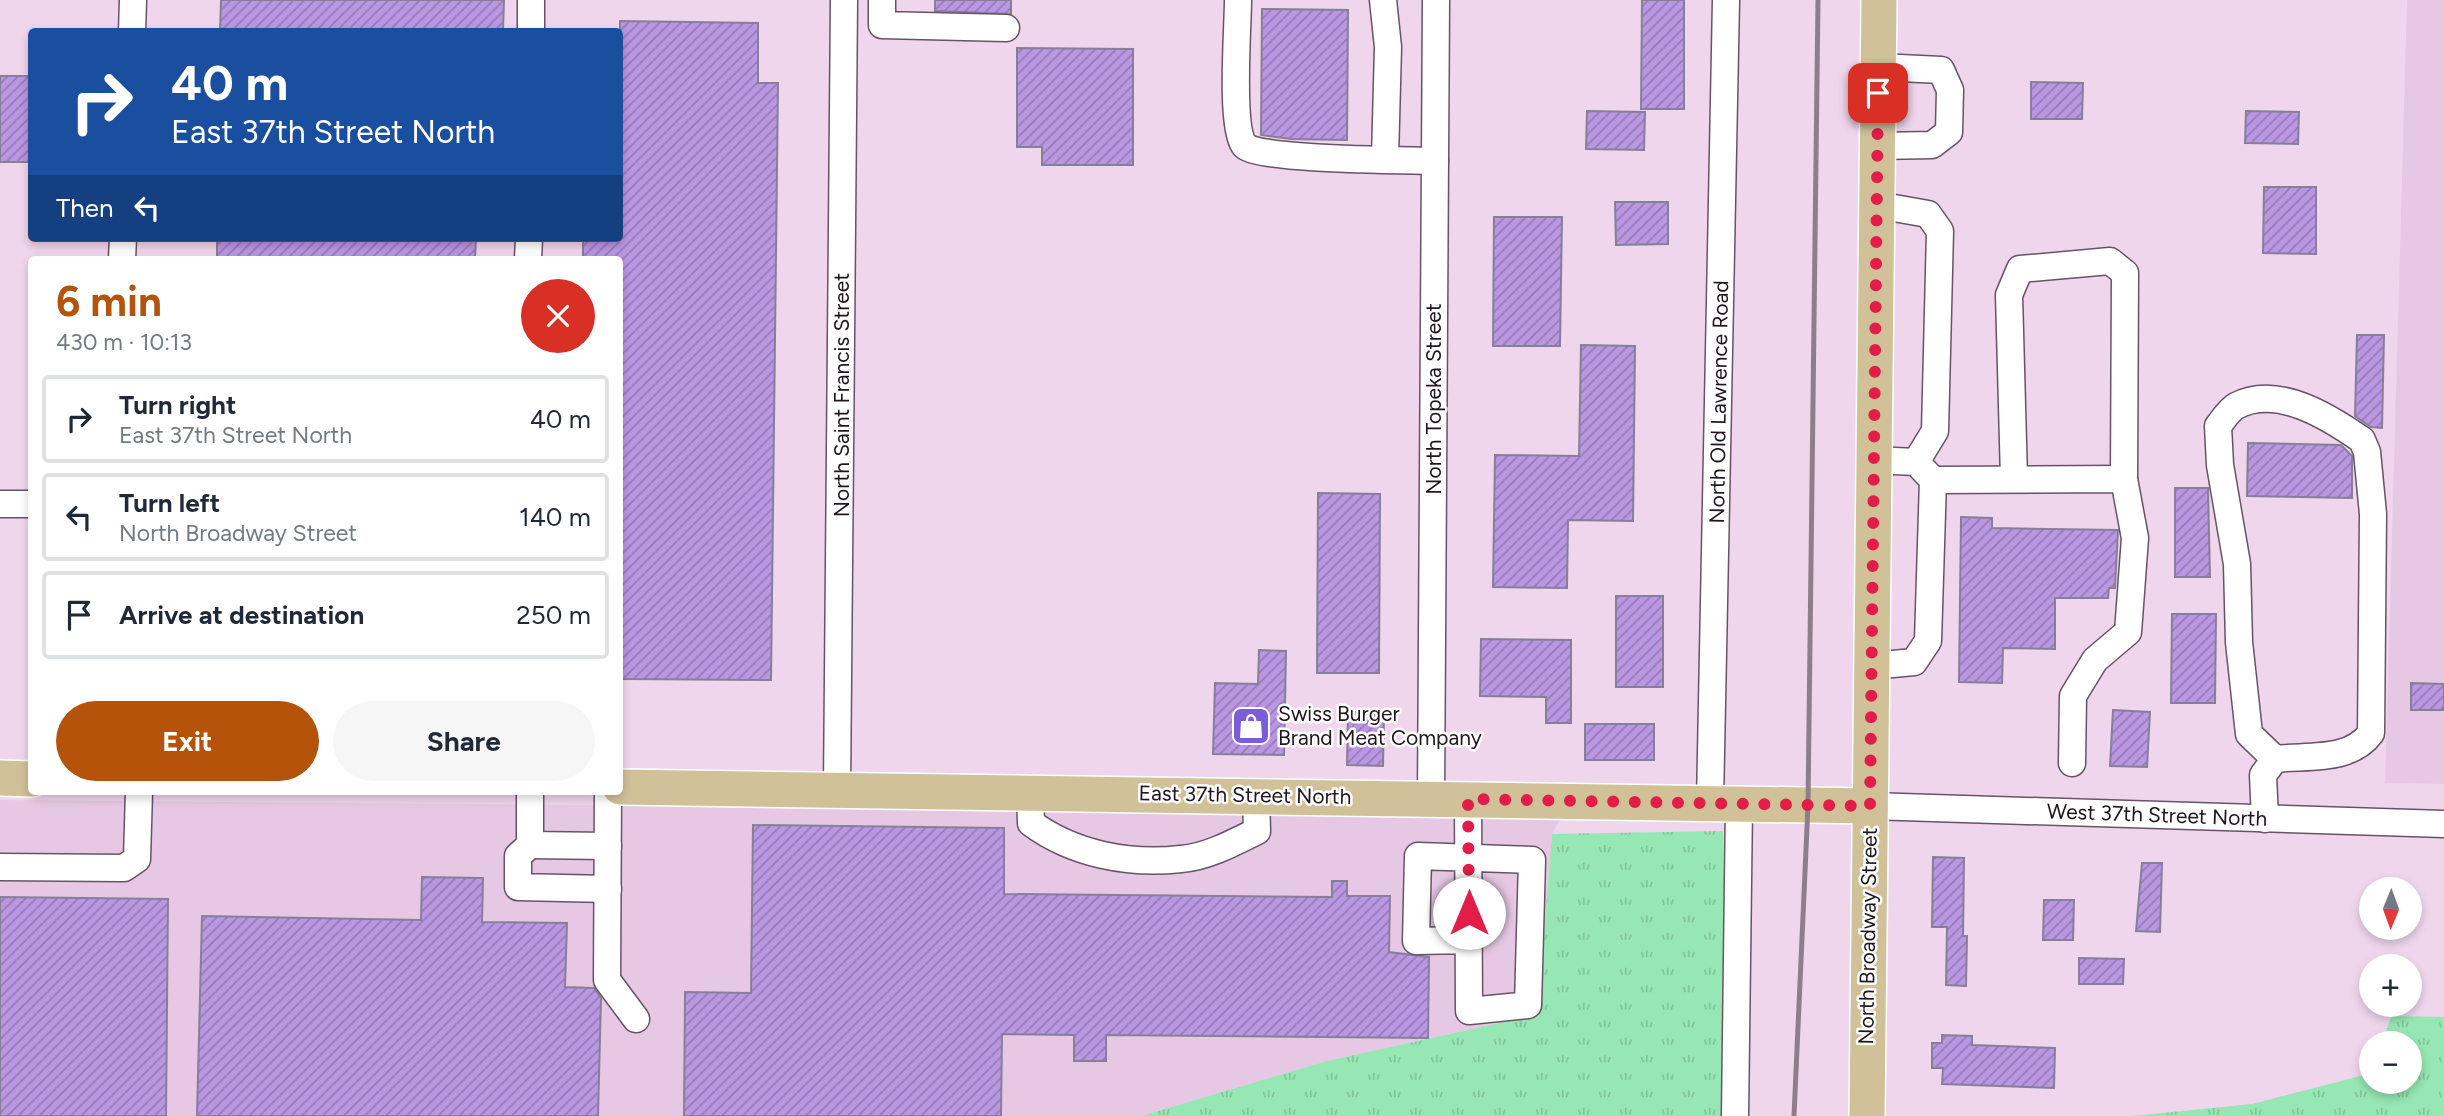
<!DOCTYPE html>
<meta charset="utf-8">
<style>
body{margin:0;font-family:Figtree,sans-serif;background:#f6f6f7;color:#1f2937;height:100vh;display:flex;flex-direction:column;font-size:26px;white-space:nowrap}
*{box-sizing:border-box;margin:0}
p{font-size:23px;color:#747a83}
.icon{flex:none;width:38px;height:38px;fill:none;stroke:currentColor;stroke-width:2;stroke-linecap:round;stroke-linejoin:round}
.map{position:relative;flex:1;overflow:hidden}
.side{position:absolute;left:28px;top:256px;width:595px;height:539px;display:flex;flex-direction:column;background:#fff;border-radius:7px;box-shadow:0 4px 10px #0003}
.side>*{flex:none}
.banner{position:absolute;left:28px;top:28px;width:595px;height:214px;border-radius:7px;box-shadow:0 4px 10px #0003;background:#1a4fa0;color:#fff;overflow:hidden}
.needle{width:46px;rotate:181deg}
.buttons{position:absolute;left:2359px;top:877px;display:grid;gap:14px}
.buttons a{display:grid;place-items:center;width:63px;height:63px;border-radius:50%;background:#fff;box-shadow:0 4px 10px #0003;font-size:35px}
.pin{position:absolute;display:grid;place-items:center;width:60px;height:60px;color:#fff;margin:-30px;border-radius:14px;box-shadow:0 4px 10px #0006}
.me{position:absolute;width:77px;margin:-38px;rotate:0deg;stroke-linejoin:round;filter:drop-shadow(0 0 5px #0008)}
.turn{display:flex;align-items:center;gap:24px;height:147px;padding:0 28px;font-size:32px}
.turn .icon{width:91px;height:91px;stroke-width:2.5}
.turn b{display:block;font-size:49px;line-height:60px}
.then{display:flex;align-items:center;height:66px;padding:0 28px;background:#0003;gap:14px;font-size:26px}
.round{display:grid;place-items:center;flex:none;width:74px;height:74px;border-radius:37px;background:#f6f6f7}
.headline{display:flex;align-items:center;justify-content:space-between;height:119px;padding:0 28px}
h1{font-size:42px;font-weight:700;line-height:52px;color:#b45309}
.button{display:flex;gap:14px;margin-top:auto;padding:14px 28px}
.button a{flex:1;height:80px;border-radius:42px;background:#b45309;color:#fff;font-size:28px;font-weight:700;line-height:80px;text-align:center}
.button a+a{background:#f6f6f7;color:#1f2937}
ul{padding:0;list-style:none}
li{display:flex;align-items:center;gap:21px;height:88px;margin:0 14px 10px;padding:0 14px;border:4px solid #e0e1e3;border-radius:7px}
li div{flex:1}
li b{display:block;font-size:26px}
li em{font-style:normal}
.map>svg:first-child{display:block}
.built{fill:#e7c8e4}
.grass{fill:url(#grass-tufts)}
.building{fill:url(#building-hatch);stroke:#897e98;stroke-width:2}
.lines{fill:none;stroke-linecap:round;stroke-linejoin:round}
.minor-casing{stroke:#685366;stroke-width:29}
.major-casing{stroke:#fff;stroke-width:38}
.minor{stroke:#fff;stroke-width:26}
.major{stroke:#d1c199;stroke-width:35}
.rail{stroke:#8f7d8d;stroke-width:5}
.route{stroke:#e11d48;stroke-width:12;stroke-dasharray:0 21.6}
.labels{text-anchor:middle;stroke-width:5;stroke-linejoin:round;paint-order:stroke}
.street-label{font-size:21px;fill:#1e151d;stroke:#fff}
.poi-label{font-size:21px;fill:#1e151d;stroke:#fff;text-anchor:start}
</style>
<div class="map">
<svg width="2444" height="1116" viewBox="0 0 2444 1116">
<defs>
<pattern id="grass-tufts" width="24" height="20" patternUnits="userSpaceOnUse" patternTransform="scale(1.75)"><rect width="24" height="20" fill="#96e7b3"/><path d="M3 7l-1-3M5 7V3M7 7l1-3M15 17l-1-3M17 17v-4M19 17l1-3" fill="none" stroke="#81c59a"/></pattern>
<pattern id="building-hatch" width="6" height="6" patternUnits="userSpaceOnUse" patternTransform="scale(1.75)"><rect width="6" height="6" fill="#ba97e3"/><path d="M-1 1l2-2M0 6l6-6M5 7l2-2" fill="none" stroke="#977ab7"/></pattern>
</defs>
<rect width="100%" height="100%" fill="#efd6ed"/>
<g class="built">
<polygon points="2407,0 2444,0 2444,784 2385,783"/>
<polygon points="0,800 1564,814 1552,834 1544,933 1519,1019 1327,1061 1141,1116 0,1116"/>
</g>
<g class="grass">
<polygon points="1723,831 1729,1116 1141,1116 1327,1061 1518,1019 1544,933 1552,834"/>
<polygon points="2392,1016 2444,1017 2444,1116 2132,1116 2252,1104 2368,1074 2371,1067 2371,1082 2410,1082 2410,1043 2381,1043"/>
</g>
<g class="building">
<polygon points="221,0 504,0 503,32 220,32"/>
<polygon points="935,0 1011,0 1011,14 935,11"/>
<polygon points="1642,0 1684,0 1684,109 1641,109"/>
<polygon points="1262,9 1348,10 1347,140 1291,139 1261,135"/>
<polygon points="620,21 758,23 758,83 778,83 771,680 620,679 620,259 583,259 583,238 620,238"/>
<polygon points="1017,48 1133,49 1133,165 1042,165 1042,147 1017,147"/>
<polygon points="0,76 32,76 31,162 0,162"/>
<polygon points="2031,82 2083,83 2082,119 2031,119"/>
<polygon points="1587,111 1645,112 1644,150 1586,149"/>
<polygon points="2246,111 2299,112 2298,144 2245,143"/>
<polygon points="2264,187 2316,187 2316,254 2263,253"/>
<polygon points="1615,202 1668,202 1668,244 1616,245"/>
<polygon points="1494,217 1562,217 1560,346 1493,346"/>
<polygon points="217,238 476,238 475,259 217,259"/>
<polygon points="2357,335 2384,335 2382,428 2371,427 2355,416"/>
<polygon points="1581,345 1635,346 1633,521 1568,520 1567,588 1493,587 1495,455 1579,456"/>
<polygon points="2248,443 2341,445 2352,456 2352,498 2247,496"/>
<polygon points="2175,488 2208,488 2210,577 2175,577"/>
<polygon points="1318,493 1380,494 1379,673 1317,673"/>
<polygon points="1961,517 1992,518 1992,528 2118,530 2115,588 2109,588 2108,598 2055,598 2055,649 2003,648 2002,683 1959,682"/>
<rect x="1616" y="596" width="47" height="91"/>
<polygon points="2172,614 2216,614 2215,703 2171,703"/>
<polygon points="1481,639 1571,640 1571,723 1546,723 1546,697 1480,696"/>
<polygon points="1259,650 1286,651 1284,755 1213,754 1215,683 1258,684"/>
<polygon points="2411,683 2444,684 2444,710 2411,710"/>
<polygon points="2113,710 2150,712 2147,767 2110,766"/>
<polygon points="1348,712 1384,712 1383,766 1347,765"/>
<rect x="1585" y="724" width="69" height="36"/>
<polygon points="753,825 1004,828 1004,894 1332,897 1332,881 1347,881 1347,896 1390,896 1389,952 1429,957 1428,1038 1106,1035 1106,1061 1074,1061 1074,1035 1002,1034 1001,1116 684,1116 685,992 751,993"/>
<polygon points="1933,857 1964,858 1963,936 1967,936 1966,986 1946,985 1947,927 1932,927"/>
<polygon points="2142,863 2162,863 2160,932 2136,931"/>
<polygon points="422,877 483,878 482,922 567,923 565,987 594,988 601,998 598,1116 197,1116 202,916 421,920"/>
<polygon points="0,897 168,899 166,1116 0,1116"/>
<polygon points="2044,900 2074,900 2073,940 2043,940"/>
<polygon points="2079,958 2124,959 2123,984 2079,984"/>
<polygon points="1942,1035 1972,1036 1972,1045 2055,1048 2054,1088 1942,1084 1943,1068 1932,1068 1932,1043 1942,1043"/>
</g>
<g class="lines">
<defs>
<g id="minor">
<polyline points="882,0 882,25 1006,28"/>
<path d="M 1238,0 C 1238,28 1230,125 1244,145 C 1254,160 1408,160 1435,161"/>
<polyline points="1383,0 1388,47 1385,158"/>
<polyline points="132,32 133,0"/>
<polyline points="531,32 531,0"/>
<polyline points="1877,146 1932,145 1949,132 1950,90 1941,70 1879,67"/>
<polyline points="1877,205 1928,214 1940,231 1935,431 1916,462"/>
<polyline points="122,259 123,238"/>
<polyline points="528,259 529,238"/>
<polyline points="2014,479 2009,295 2020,269 2110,261 2125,273 2124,479"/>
<polyline points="1933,480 2124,479 2135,538 2128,632 2095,660 2073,696 2072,763"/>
<polyline points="0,504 32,504"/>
<polyline points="1871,666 1914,662 1928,641 1933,480 1916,462 1873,460"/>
<polyline points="837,790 844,0"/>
<polyline points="530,791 530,845 518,856 518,887 608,889"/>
<polyline points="608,791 607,980 636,1019"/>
<path d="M 1030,792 L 1031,823 C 1073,854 1129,865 1181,859 C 1207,857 1233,843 1257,831 L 1256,796"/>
<polyline points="1431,798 1436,0"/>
<polyline points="1468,799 1469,1011 1528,1005 1532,860 1418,856 1416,941 1469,940"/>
<polyline points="1710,803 1726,0"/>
<polyline points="1870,806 2444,824"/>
<path d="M 2265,819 L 2263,775 L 2275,759 C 2308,755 2350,762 2371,733 L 2373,514 L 2367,452 L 2362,440 C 2329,417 2277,384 2236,406 C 2229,410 2223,420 2218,426 L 2220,465 L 2237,564 L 2239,642 L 2249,734 L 2275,759"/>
<polyline points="530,845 608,846"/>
<polyline points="0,867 124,868 137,859 139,791"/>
<polyline points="1735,1116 1739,804"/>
</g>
<g id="major">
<polyline points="0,778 32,779"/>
<polyline points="620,787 1870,806"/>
<polyline points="1867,1116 1879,0"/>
</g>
</defs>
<use href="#minor" class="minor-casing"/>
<use href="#major" class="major-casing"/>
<use href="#minor" class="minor"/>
<use href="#major" class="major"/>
<polyline class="rail" points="1794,1116 1808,805 1818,0"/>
</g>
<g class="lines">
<polyline class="route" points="1469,913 1468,799 1870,806 1878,93"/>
</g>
<defs>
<symbol id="shop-square" viewBox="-11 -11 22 22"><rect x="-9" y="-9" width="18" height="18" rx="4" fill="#7b5dd8" stroke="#fff"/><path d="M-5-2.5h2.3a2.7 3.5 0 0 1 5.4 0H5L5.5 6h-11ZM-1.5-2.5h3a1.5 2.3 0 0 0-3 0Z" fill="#fff"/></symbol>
</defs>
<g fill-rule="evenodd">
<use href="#shop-square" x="1229" y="704" width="44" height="44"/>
</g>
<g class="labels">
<g class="street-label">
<text transform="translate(842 395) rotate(-90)" y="7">North Saint Francis Street</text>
<text transform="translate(1434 399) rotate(-90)" y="7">North Topeka Street</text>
<text transform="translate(1719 402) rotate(-89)" y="7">North Old Lawrence Road</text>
<text transform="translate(1245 795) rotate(1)" y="7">East 37th Street North</text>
<text transform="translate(2157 815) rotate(2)" y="7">West 37th Street North</text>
<text transform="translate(1868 936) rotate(-89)" y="7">North Broadway Street</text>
</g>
<g class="poi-label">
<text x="1278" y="721">Swiss Burger<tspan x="1278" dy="24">Brand Meat Company</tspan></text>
</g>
</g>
</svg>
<div class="buttons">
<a><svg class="needle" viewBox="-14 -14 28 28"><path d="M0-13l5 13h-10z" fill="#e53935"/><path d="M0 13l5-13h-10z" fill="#747a83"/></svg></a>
<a>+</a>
<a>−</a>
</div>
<div class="pin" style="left:1878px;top:93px;background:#d93025"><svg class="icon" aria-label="arrive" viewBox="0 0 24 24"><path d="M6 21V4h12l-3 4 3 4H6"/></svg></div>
<svg class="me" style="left:1469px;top:913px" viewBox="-20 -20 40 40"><circle r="19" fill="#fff"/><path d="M0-13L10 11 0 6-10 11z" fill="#e11d48"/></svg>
<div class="banner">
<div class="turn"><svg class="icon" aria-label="right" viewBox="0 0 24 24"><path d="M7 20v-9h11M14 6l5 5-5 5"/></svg><div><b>40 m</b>East 37th Street North</div></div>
<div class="then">Then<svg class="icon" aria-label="left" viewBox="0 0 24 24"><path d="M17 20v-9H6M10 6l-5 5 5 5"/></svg></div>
</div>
<section class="side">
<div class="headline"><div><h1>6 min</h1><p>430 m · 10:13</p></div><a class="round" style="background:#d93025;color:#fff"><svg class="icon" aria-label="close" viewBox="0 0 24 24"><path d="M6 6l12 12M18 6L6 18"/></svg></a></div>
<ul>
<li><svg class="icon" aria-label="right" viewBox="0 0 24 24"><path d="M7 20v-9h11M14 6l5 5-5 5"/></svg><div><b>Turn right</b><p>East 37th Street North</p></div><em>40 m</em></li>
<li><svg class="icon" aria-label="left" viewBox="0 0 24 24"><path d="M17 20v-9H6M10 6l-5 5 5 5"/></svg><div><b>Turn left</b><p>North Broadway Street</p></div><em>140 m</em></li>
<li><svg class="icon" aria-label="arrive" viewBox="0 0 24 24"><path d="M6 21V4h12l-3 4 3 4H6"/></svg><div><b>Arrive at destination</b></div><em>250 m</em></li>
</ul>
<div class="button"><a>Exit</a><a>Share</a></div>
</section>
</div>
